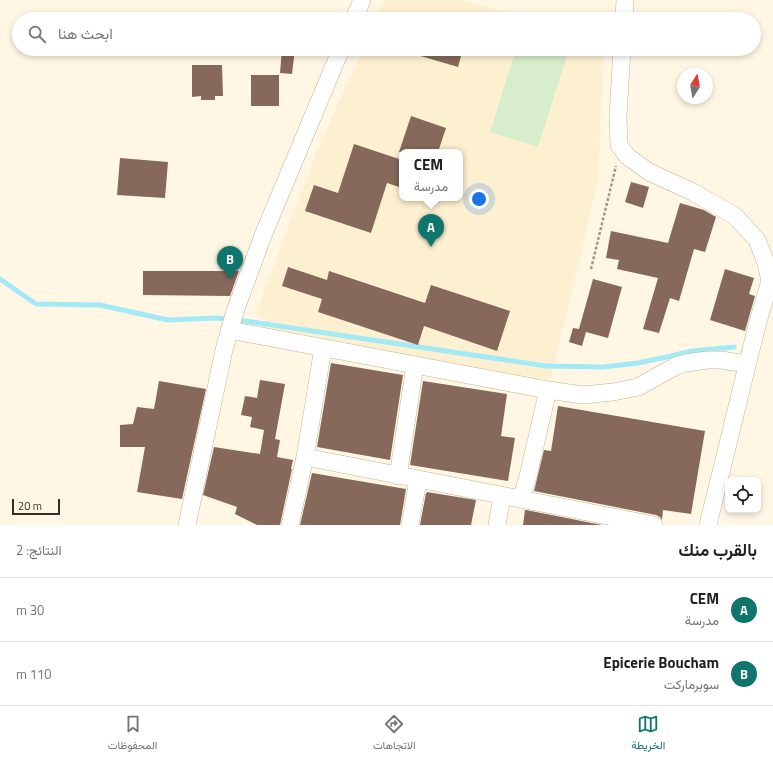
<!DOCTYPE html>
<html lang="ar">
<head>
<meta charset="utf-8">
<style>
  body { margin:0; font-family:"Titillium Web",Vazirmatn,sans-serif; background:#f6f6f6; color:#202124; direction:rtl }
  .controls { position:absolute; right:12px; bottom:12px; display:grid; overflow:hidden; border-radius:8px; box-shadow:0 2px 6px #0003 }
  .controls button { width:36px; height:36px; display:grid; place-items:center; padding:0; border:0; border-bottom:1px solid #e0e0e0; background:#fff; color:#202124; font:20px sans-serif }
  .compass { position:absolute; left:677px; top:68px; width:36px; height:36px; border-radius:50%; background:#fff; box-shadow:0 2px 6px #0003; rotate:11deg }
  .scale { position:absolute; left:12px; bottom:10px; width:48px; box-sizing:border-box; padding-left:4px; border:2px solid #353024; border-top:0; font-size:11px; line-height:14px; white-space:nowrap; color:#353024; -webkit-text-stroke:3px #fff7e4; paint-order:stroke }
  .you { position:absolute; left:479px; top:199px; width:14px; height:14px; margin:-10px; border:3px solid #fff; border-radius:50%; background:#1a73e8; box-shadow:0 0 0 6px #1a73e833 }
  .badge { display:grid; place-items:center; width:26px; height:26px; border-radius:50%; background:#0f766e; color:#fff; font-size:13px; font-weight:700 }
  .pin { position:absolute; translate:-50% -33px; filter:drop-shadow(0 1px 2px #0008) }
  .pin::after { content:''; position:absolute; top:21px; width:14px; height:12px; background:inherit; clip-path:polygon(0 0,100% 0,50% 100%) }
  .popup { position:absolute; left:399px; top:149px; width:64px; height:52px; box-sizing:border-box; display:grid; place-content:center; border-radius:8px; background:#fff; filter:drop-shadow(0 1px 3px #0005); font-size:13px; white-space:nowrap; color:#757577 }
  .popup b { font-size:15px; color:#202124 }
  .popup::after { content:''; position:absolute; left:50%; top:100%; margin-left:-8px; border:8px solid transparent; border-top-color:#fff }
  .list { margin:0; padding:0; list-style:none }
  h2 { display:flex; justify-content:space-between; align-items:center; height:52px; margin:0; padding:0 16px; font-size:17px }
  h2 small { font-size:13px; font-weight:400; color:#757577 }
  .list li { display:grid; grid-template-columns:26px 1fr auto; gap:12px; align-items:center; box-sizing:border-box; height:64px; padding:0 16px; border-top:1px solid #e0e0e0 }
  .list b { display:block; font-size:15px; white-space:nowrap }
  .list p { margin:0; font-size:13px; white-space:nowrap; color:#757577 }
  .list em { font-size:13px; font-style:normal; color:#757577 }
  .icon { flex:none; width:22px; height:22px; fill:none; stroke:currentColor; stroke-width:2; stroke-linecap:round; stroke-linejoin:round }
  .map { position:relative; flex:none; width:773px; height:525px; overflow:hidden; direction:ltr }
  .search { position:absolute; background:#fff; box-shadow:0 2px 6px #0003; left:12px; right:12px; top:12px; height:44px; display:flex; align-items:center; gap:10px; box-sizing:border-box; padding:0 14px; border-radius:22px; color:#757577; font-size:15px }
  .sheet { height:180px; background:#fff }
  nav { display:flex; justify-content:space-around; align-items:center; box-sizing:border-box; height:56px; border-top:1px solid #e0e0e0; background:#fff; font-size:11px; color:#757577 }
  nav a { display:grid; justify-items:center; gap:2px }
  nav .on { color:#0f766e }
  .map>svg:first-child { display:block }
  .built { fill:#fdf0d1; fill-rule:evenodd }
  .green { fill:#d7edcb }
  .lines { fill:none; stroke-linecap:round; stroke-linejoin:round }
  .stream { stroke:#a4eaf6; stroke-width:5 }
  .building { fill:#86695a }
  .minor-casing { stroke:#c0b495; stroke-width:18 }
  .path { stroke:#9f9989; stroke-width:2.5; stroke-dasharray:3 2; stroke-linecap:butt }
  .minor { stroke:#fff; stroke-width:17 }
</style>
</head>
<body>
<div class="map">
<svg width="773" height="525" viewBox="0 0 773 525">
  <rect width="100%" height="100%" fill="#fff7e4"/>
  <path class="built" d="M 385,0 L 458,0 L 540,19 L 377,19 Z
    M 363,49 L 604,49 L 598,181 L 550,381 L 261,332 L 265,319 L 256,313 L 318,148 ZM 402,152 L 460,152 L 460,198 L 402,198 Z"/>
  <path class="green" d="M 516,49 L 546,49 L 567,56 L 538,147 L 490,132 Z"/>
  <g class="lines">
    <path class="stream" d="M 0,279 L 36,304 L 100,305 L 168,320 L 217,318 L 245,321 L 546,366 L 603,367 L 638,363 L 662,358 L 692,351 L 734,347"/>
  </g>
  <path class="building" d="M 282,49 L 295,49 L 292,74 L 280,73 Z
    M 408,49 L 463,49 L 458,67 L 407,52 Z
    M 192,65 L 222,65 L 223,96 L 215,96 L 215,100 L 201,100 L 201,96 L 192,97 Z
    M 251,75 L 279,75 L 279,106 L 251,106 Z
    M 411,116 L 446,128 L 438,152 L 399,152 Z
    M 354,144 L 402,160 L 402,188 L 387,183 L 371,233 L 305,211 L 314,185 L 338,193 Z
    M 120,158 L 168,162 L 165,198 L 117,195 Z
    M 631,182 L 649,187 L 643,208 L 625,202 Z
    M 680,203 L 704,210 L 716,217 L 705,252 L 694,249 L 679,301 L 670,298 L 659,333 L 643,329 L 658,278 L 617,269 L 619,260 L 606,258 L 611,231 L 668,243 Z
    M 288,267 L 327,280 L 329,271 L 425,303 L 431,285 L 510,311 L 497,351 L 424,326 L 418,345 L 318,312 L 322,299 L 282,286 Z
    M 725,269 L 754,278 L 749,294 L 755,296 L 745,331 L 710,320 Z
    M 143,271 L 239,271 L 230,296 L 143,295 Z
    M 593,279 L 622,287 L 608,338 L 586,332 L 582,346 L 569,342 L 573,328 L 579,329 Z
    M 331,363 L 403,375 L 390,460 L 317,447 Z
    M 260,380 L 285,384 L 275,439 L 280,440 L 277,457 L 293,460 L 291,469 L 292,469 L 280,525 L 257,525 L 235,514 L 237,507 L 203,495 L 214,447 L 260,454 L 264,430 L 250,427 L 252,417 L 241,415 L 245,396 L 257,398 Z
    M 159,381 L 206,389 L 182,499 L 137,492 L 145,447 L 120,447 L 120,425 L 133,424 L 137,407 L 154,409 Z
    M 423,381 L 507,394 L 501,436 L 515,438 L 508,481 L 410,465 Z
    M 558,406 L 705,431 L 691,514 L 663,510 L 662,520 L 660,517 L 656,515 L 534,491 L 544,450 L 551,451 Z
    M 312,473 L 406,489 L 400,525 L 300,525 Z
    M 427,492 L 476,500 L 471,525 L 420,525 L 426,493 L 427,493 Z
    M 525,510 L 526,510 L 602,525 L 523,525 Z"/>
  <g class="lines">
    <defs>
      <path id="minor" d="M 354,19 L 362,0
        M 624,19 L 625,0
        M 622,49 L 618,117 L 619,145 L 627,156 L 649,172 L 693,192 L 735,216 L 757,240 L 766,263 L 770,281 L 757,325 L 708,525
        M 229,330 L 548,390 L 583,395 L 613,392 L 638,387 L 676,366 L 686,363 L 707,360 L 721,360 L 747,364
        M 305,457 L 654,525
        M 398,476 L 415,365
        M 521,499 L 528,476 L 548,390
        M 187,525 L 224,350 L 235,311 L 264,233 L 341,49
        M 290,525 L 305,457 L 323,348
        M 410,525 L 418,480
        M 497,525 L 502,496"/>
    </defs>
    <use href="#minor" class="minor-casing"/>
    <path class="path" d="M 591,269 L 616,166"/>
    <use href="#minor" class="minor"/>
  </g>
</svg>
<div class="controls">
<button><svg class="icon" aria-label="locate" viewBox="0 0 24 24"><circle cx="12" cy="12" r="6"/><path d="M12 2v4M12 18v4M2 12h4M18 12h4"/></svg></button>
</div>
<svg class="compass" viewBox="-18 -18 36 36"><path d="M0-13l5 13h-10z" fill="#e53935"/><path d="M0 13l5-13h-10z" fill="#757577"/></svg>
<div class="scale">20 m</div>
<div class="you"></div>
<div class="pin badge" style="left:431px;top:247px">A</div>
<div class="popup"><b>CEM</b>مدرسة</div>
<div class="pin badge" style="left:230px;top:279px">B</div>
<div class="search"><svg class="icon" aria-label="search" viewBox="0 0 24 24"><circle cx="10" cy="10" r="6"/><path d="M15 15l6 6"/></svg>ابحث هنا</div>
</div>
<section class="sheet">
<h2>بالقرب منك<small>النتائج: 2</small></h2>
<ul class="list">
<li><span class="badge">A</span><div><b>CEM</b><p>مدرسة</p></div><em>30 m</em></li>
<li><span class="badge">B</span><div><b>Epicerie Boucham</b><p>سوبرماركت</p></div><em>110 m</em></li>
</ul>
</section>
<nav>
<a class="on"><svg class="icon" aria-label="map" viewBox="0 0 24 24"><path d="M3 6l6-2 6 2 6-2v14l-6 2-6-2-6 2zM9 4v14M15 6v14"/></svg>الخريطة</a>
<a><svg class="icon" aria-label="directions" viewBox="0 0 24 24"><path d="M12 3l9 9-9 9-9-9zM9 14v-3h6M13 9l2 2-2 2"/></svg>الاتجاهات</a>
<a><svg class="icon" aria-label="saved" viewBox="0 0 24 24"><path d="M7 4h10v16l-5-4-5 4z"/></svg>المحفوظات</a>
</nav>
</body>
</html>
